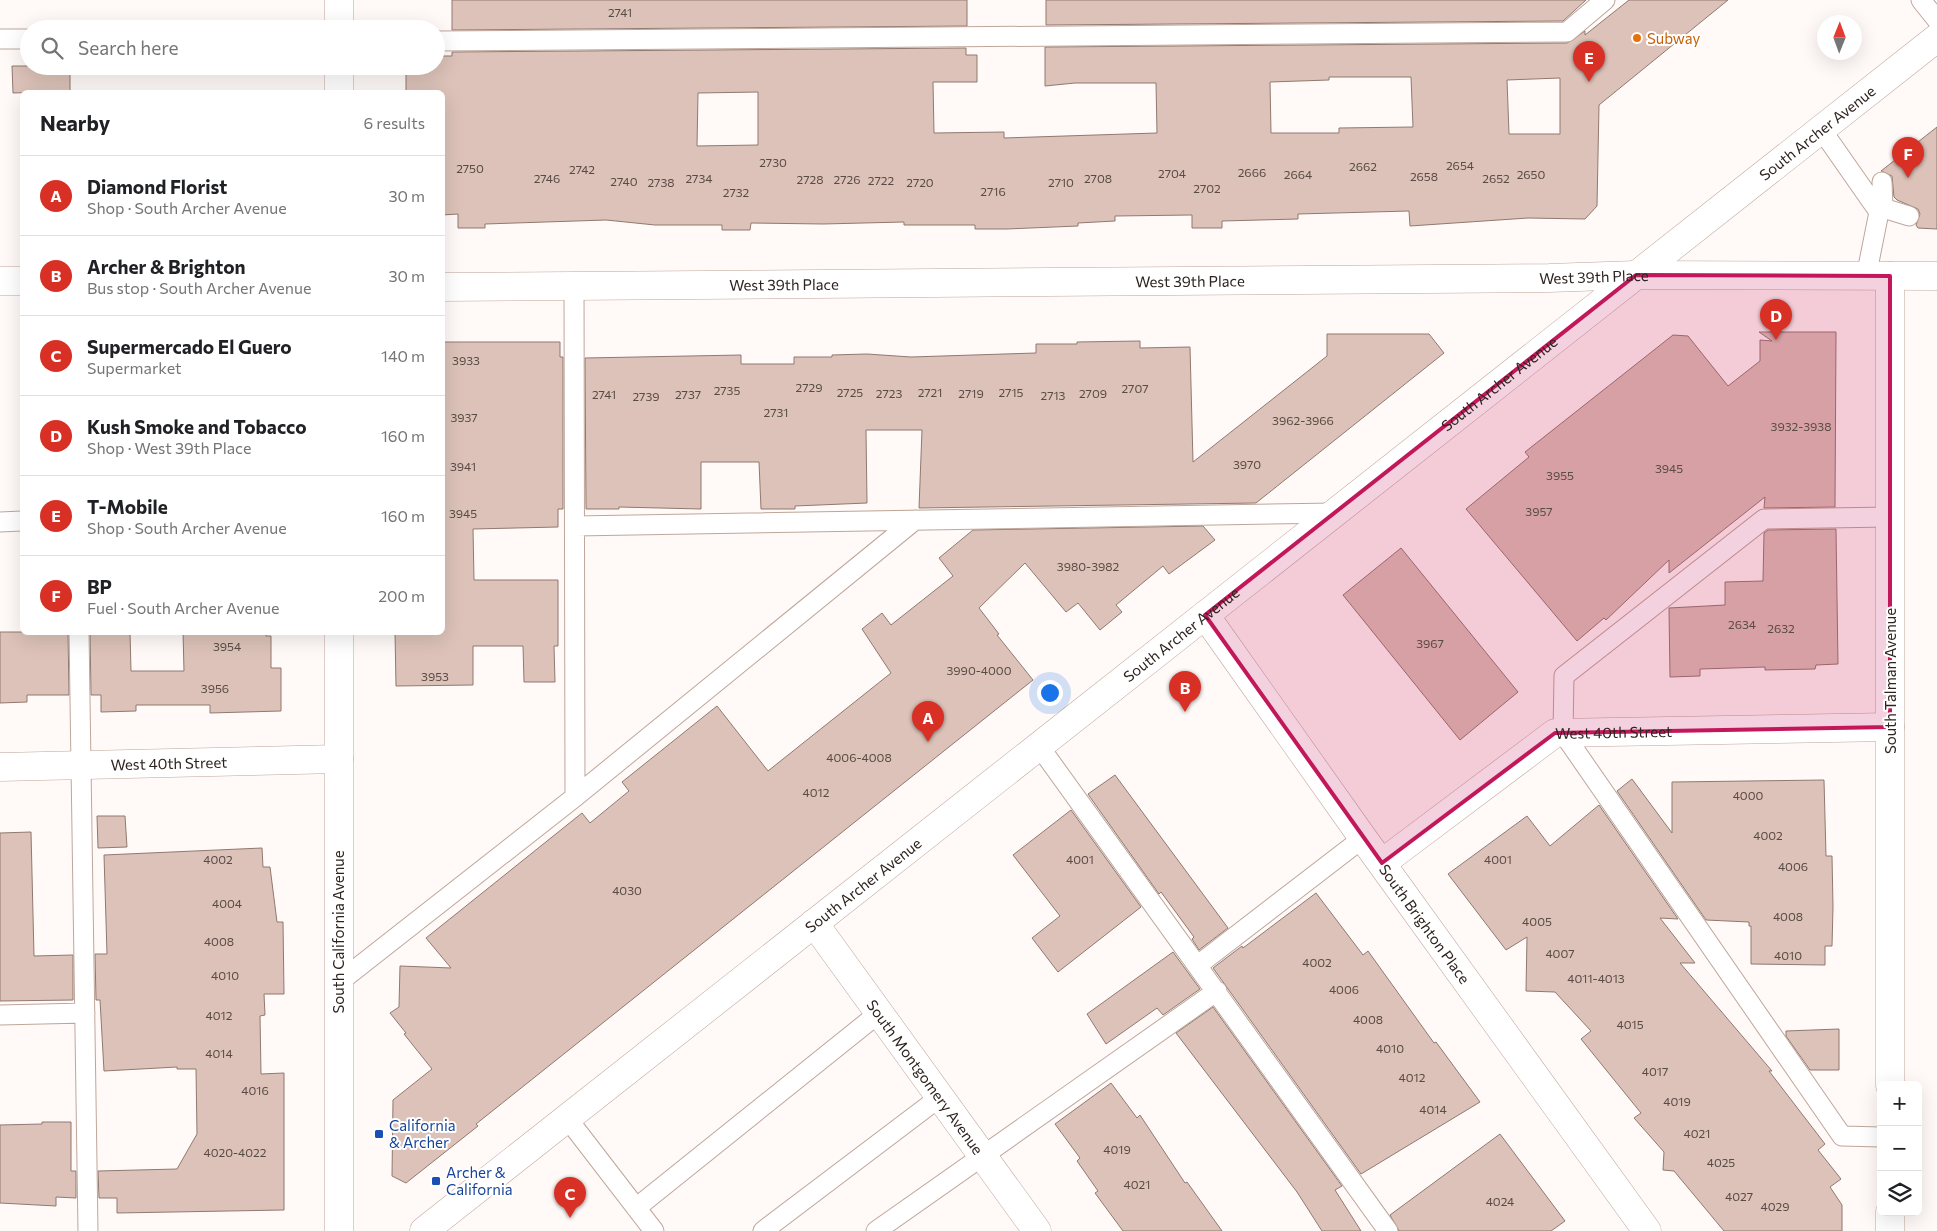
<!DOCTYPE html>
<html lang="en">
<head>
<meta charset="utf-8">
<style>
  body { margin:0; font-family:Commissioner,sans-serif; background:#f2f2f2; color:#202124 }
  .controls { position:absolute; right:15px; bottom:15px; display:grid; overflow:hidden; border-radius:8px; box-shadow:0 5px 20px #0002 }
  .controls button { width:45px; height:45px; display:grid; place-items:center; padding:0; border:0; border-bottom:1px solid #e0e0e0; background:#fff; color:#202124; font:25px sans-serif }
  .compass { position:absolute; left:1817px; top:15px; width:45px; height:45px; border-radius:50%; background:#fff; box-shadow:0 5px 20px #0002; rotate:1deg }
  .you { position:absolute; left:1049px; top:692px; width:18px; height:18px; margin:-12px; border:4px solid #fff; border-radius:50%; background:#1a73e8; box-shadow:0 0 0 8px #1a73e833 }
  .badge { display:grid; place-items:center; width:32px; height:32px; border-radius:50%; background:#d93025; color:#fff; font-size:16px; font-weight:700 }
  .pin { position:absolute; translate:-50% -41px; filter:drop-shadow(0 1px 2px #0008) }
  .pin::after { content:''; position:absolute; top:26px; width:18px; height:15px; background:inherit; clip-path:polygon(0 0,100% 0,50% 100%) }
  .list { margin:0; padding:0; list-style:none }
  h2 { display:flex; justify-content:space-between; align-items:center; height:65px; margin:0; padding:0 20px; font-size:21px }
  h2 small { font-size:16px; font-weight:400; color:#757577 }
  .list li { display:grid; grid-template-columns:32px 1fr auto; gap:15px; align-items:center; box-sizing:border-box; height:80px; padding:0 20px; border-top:1px solid #e0e0e0 }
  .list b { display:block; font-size:19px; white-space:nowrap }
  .list p { margin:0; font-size:16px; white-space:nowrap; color:#757577 }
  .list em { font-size:16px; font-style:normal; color:#757577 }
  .icon { flex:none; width:28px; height:28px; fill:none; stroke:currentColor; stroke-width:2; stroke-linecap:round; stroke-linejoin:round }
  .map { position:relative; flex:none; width:1937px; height:1231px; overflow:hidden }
  .search { position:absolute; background:#fff; box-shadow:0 5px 20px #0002; left:20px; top:20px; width:425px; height:55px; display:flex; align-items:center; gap:12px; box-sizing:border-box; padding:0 18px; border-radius:28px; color:#757577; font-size:19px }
  .panel { position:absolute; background:#fff; box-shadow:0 5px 20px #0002; left:20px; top:90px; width:425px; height:545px; border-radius:8px }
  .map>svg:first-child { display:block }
  .building { fill:#dcc2b8; stroke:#917970; fill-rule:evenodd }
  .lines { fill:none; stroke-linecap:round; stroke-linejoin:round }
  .lane-casing { stroke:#bfa69b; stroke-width:21 }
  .street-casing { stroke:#bfa69b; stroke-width:29 }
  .secondary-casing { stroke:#bfa69b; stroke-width:29 }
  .lane { stroke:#fff; stroke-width:19 }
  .street { stroke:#fff; stroke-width:28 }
  .secondary { stroke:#fff; stroke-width:28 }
  .marked { fill:#c2185b; fill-opacity:0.2; stroke:#c2185b; stroke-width:4; stroke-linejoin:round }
  .food-dot { fill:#e8710a; stroke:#fff; stroke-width:2 }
  .transit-dot { fill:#1a4fb4; stroke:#fff; stroke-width:2 }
  .labels { text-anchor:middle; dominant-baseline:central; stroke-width:4; stroke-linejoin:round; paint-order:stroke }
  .number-label { font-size:12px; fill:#594b45 }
  .food-label { font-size:15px; fill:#c56008; stroke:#fff; text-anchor:start }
  .street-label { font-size:15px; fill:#2d231f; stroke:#fff }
  .transit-label { font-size:15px; fill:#164399; stroke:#fff; text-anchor:start }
</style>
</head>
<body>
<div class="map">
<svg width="1937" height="1231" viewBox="0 0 1937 1231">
  <rect width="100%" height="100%" fill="#fff9f7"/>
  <path class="building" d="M 452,0 L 967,0 L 967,26 L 452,30 Z
    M 1046,0 L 1586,0 L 1563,21 L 1046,25 Z
    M 1629,0 L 1728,0 L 1599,105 L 1597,206 L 1585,219 L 1528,218 L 1410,226 L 1409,211 L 1298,214 L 1298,219 L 1222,221 L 1222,228 L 1192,228 L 1192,215 L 1115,216 L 1115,221 L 1078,223 L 1078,226 L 1007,229 L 975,229 L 975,225 L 904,225 L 904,222 L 823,224 L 751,223 L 750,230 L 722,230 L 722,225 L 655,225 L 606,220 L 485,224 L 485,228 L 458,228 L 458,214 L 442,215 L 442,92 L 406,92 L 406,66 L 436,66 L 436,56 L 452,56 L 452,52 L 966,48 L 966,55 L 977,55 L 977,82 L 933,82 L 934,133 L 1004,132 L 1004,138 L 1157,133 L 1156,83 L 1075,83 L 1045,86 L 1045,47 L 1567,43 L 1585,31 L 1585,35 ZM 1329,77 L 1411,77 L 1413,127 L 1339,128 L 1339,133 L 1271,133 L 1270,82 L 1329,80 ZM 1560,78 L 1560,134 L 1509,134 L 1507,80 ZM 758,92 L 758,145 L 697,146 L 698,93 Z
    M 12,66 L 70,66 L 70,91 L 13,93 Z
    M 1937,127 L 1937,229 L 1918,228 L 1916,225 L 1920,214 L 1918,209 L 1897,200 L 1894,197 L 1892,176 L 1881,171 Z
    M 1759,332 L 1836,332 L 1835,507 L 1764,508 L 1765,497 L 1669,573 L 1669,560 L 1606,620 L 1604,618 L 1577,641 L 1466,509 L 1529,457 L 1525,452 L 1673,335 L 1688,336 L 1728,386 L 1760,361 L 1760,340 L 1772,341 Z
    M 1327,334 L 1429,334 L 1444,353 L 1256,503 L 919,508 L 922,430 L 866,430 L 867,503 L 795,506 L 795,509 L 761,509 L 759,462 L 701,462 L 701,509 L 619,507 L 619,509 L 586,509 L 585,358 L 741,355 L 741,364 L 794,364 L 794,357 L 832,357 L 832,355 L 867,354 L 911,357 L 1036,353 L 1036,344 L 1077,344 L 1077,342 L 1140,341 L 1140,348 L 1190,347 L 1193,462 L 1327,356 Z
    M 442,342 L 560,342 L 560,357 L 563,357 L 563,509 L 558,509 L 558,527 L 473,529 L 474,580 L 558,580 L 558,646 L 554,646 L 555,682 L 524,682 L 523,646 L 473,646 L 473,685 L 396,686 L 395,632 L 442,632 Z
    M 1203,526 L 1215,540 L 1169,574 L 1163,566 L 1116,605 L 1122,612 L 1100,630 L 1078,603 L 1066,612 L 1025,563 L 979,608 L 999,634 L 997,635 L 1033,680 L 476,1124 L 478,1126 L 406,1183 L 392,1176 L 393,1100 L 432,1069 L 404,1034 L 406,1033 L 390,1013 L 399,1007 L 400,966 L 451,968 L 426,938 L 582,813 L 590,823 L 629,791 L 622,782 L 717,706 L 768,771 L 891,673 L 862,629 L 882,613 L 891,625 L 953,576 L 939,558 L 973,530 Z
    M 1836,529 L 1838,664 L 1816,665 L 1815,669 L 1765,670 L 1765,667 L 1700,669 L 1700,676 L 1670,677 L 1669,608 L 1725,605 L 1725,582 L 1763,581 L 1764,533 L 1768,530 Z
    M 1401,548 L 1518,692 L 1460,740 L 1343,595 Z
    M 0,632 L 68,632 L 69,695 L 27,695 L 27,702 L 0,703 Z
    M 90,632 L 130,632 L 131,671 L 184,671 L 183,632 L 266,632 L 266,636 L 271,636 L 271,668 L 281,668 L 281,711 L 210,713 L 210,705 L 136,705 L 136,711 L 101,712 L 101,695 L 91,695 Z
    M 1115,775 L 1228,928 L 1199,950 L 1192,939 L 1194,937 L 1161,892 L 1159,894 L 1090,797 L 1088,794 Z
    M 1632,779 L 1672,833 L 1672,782 L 1824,780 L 1826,856 L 1832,856 L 1833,907 L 1832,946 L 1825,946 L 1825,965 L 1751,964 L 1751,926 L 1749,926 L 1749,922 L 1706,920 L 1617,791 Z
    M 1599,805 L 1678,919 L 1660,918 L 1695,963 L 1680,963 L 1772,1071 L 1769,1071 L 1825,1144 L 1818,1150 L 1841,1179 L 1830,1187 L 1842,1205 L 1842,1231 L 1724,1231 L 1674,1171 L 1663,1170 L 1664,1152 L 1634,1118 L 1641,1113 L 1581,1039 L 1591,1031 L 1555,992 L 1526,991 L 1527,937 L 1506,950 L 1448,874 L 1527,816 L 1550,846 Z
    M 1071,810 L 1141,907 L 1058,972 L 1032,938 L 1060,916 L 1013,855 Z
    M 97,816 L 125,816 L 127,847 L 98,848 Z
    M 31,832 L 34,956 L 73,955 L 73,1000 L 0,1001 L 0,833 Z
    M 262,848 L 263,867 L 270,867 L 277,922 L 283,922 L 284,994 L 264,994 L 265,1015 L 260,1016 L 261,1074 L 284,1073 L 284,1210 L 117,1213 L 117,1198 L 99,1198 L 98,1171 L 177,1169 L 197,1134 L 196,1069 L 177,1069 L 177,1067 L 104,1071 L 100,1000 L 96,1000 L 95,954 L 107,954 L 104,855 Z
    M 1316,893 L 1363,955 L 1368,951 L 1434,1043 L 1436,1042 L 1480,1102 L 1361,1174 L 1213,968 L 1242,946 L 1243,948 Z
    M 1173,952 L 1200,989 L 1163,1015 L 1157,1008 L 1106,1044 L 1087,1014 Z
    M 1213,1007 L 1342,1186 L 1335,1190 L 1361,1231 L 1322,1231 L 1297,1192 L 1176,1033 Z
    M 1839,1029 L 1839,1070 L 1810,1070 L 1786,1036 L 1786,1031 Z
    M 1111,1083 L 1137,1118 L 1140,1115 L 1185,1183 L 1187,1182 L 1222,1231 L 1123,1231 L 1095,1193 L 1098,1191 L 1077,1161 L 1080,1158 L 1055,1124 Z
    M 42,1122 L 71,1122 L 71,1171 L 76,1171 L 76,1198 L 56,1197 L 56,1206 L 0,1203 L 0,1125 L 42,1124 Z
    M 1500,1134 L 1565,1221 L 1551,1231 L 1399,1231 L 1390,1215 Z"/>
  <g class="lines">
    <defs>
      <path id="lane" d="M 1921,0 L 1937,20
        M 0,39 L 29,39
        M 436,41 L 1567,32 L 1605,0
        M 1821,129 L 1879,212 L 1866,277
        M 1882,182 L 1883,208
        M 1883,208 L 1909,216
        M 574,286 L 575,797
        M 0,522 L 22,521
        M 575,526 L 1335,513
        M 79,632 L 88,1231
        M 1039,746 L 1388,1231
        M 1198,965 L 1363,838
        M 338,983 L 575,797 L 915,520
        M 0,1015 L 85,1013
        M 567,1118 L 654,1231
        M 1881,1137 L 1842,1136 L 1563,733 L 1564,676 L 1764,519 L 1890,517
        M 636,1208 L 879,1013
        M 763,1231 L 940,1097
        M 876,1231 L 1217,991"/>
      <g id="street">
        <path d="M 1890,276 L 1890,1085"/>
        <path d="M 0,281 L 22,281"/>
        <path id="s1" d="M 442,287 L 1549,278 L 1636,275 L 1937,276"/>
        <path id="s2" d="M 1205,615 L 1363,838 L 1647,1231"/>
        <path id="s3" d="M 0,767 L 339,759"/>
        <path id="s4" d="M 1382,863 L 1555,733 L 1890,727"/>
        <path id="s5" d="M 814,923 L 1037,1231"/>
        <path d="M 1890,1212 L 1890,1231"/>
      </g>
      <g id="secondary">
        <path d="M 339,0 L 339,29"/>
        <path d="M 339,92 L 339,66"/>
        <path d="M 339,1231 L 339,632"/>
        <path id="s6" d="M 424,1231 L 1937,38"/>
      </g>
    </defs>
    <use href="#lane" class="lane-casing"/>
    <use href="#street" class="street-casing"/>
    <use href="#secondary" class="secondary-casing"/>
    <use href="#lane" class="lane"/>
    <use href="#street" class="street"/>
    <use href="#secondary" class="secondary"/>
  </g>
  <path class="marked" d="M 1636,275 L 1890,276 L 1890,727 L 1555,733 L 1382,863 L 1205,615 Z"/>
  <circle class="food-dot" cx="1637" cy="38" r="5"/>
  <g class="transit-dot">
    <rect x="374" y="1129" width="10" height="10" rx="2.5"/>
    <rect x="431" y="1176" width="10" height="10" rx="2.5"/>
  </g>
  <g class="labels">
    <g class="number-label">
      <text x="620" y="12">2741</text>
      <text x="773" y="162">2730</text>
      <text x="1460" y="165">2654</text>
      <text x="1363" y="166">2662</text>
      <text x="470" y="168">2750</text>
      <text x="582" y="169">2742</text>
      <text x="1252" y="172">2666</text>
      <text x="1172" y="173">2704</text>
      <text x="1298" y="174">2664</text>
      <text x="1531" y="174">2650</text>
      <text x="1424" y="176">2658</text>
      <text x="547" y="178">2746</text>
      <text x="699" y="178">2734</text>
      <text x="1098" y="178">2708</text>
      <text x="1496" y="178">2652</text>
      <text x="810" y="179">2728</text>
      <text x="847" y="179">2726</text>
      <text x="881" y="180">2722</text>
      <text x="624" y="181">2740</text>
      <text x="661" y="182">2738</text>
      <text x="920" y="182">2720</text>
      <text x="1061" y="182">2710</text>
      <text x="1207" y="188">2702</text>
      <text x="993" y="191">2716</text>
      <text x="736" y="192">2732</text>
      <text x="466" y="360">3933</text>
      <text x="809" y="387">2729</text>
      <text x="1135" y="388">2707</text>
      <text x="727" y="390">2735</text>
      <text x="850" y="392">2725</text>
      <text x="930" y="392">2721</text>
      <text x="1011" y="392">2715</text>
      <text x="889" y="393">2723</text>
      <text x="971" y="393">2719</text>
      <text x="1093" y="393">2709</text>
      <text x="604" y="394">2741</text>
      <text x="688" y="394">2737</text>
      <text x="1053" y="395">2713</text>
      <text x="646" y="396">2739</text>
      <text x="776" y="412">2731</text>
      <text x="464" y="417">3937</text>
      <text x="1303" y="420">3962-3966</text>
      <text x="1801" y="426">3932-3938</text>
      <text x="1247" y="464">3970</text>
      <text x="463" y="466">3941</text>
      <text x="1669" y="468">3945</text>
      <text x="1560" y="475">3955</text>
      <text x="1539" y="511">3957</text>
      <text x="463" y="513">3945</text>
      <text x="1088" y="566">3980-3982</text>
      <text x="1742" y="624">2634</text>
      <text x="1781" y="628">2632</text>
      <text x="1430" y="643">3967</text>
      <text x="227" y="646">3954</text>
      <text x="979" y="670">3990-4000</text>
      <text x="435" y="676">3953</text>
      <text x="215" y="688">3956</text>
      <text x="859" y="757">4006-4008</text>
      <text x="816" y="792">4012</text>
      <text x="1748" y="795">4000</text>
      <text x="1768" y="835">4002</text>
      <text x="218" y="859">4002</text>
      <text x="1080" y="859">4001</text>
      <text x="1498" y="859">4001</text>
      <text x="1793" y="866">4006</text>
      <text x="627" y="890">4030</text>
      <text x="227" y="903">4004</text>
      <text x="1788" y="916">4008</text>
      <text x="1537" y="921">4005</text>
      <text x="219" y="941">4008</text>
      <text x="1560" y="953">4007</text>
      <text x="1788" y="955">4010</text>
      <text x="1317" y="962">4002</text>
      <text x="225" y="975">4010</text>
      <text x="1596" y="978">4011-4013</text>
      <text x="1344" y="989">4006</text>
      <text x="219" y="1015">4012</text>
      <text x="1368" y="1019">4008</text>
      <text x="1630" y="1024">4015</text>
      <text x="1390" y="1048">4010</text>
      <text x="219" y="1053">4014</text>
      <text x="1655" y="1071">4017</text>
      <text x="1412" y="1077">4012</text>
      <text x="255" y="1090">4016</text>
      <text x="1677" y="1101">4019</text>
      <text x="1433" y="1109">4014</text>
      <text x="1697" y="1133">4021</text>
      <text x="1117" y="1149">4019</text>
      <text x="235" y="1152">4020-4022</text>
      <text x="1721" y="1162">4025</text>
      <text x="1137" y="1184">4021</text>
      <text x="1739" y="1196">4027</text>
      <text x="1500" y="1201">4024</text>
      <text x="1775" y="1206">4029</text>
    </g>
    <g class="food-label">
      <text x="1647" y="38">Subway</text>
    </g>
    <g class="street-label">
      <text stroke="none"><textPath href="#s6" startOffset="1774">South Archer Avenue</textPath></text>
      <text stroke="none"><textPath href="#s1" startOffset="1152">West 39th Place</textPath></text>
      <text stroke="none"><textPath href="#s1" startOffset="748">West 39th Place</textPath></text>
      <text stroke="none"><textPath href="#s1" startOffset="342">West 39th Place</textPath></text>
      <text stroke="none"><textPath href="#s6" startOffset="1369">South Archer Avenue</textPath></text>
      <text stroke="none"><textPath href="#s6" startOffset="964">South Archer Avenue</textPath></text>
      <text transform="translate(1890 681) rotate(-90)">South Talman Avenue</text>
      <text stroke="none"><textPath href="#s4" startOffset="275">West 40th Street</textPath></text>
      <text stroke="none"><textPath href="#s3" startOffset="169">West 40th Street</textPath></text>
      <text stroke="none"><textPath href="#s6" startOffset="559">South Archer Avenue</textPath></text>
      <text stroke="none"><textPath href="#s2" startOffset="379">South Brighton Place</textPath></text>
      <text transform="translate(338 932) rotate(-90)">South California Avenue</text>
      <text stroke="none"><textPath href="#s5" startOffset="190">South Montgomery Avenue</textPath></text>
    </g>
    <g class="transit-label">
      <text x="389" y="1125">California<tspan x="389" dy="17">&amp; Archer</tspan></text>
      <text x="446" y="1172">Archer &amp;<tspan x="446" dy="17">California</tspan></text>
    </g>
  </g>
</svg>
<div class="controls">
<button>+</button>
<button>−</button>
<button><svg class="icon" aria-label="layers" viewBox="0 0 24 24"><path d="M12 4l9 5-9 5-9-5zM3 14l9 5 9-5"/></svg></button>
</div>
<svg class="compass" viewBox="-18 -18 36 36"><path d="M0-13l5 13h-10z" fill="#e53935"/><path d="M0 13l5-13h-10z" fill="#757577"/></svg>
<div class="you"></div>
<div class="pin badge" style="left:928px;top:742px">A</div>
<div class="pin badge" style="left:1185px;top:712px">B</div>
<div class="pin badge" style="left:570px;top:1218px">C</div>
<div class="pin badge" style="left:1776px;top:340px">D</div>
<div class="pin badge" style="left:1589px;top:82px">E</div>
<div class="pin badge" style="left:1908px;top:178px">F</div>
<div class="search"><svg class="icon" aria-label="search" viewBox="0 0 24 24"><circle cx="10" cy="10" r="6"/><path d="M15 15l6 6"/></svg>Search here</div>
<section class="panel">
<h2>Nearby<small>6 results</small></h2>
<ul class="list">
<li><span class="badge">A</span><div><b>Diamond Florist</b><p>Shop · South Archer Avenue</p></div><em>30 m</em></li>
<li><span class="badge">B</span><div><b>Archer &amp; Brighton</b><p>Bus stop · South Archer Avenue</p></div><em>30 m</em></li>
<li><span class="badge">C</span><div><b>Supermercado El Guero</b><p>Supermarket</p></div><em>140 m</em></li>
<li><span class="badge">D</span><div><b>Kush Smoke and Tobacco</b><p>Shop · West 39th Place</p></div><em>160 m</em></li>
<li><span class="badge">E</span><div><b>T-Mobile</b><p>Shop · South Archer Avenue</p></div><em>160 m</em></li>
<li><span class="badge">F</span><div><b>BP</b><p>Fuel · South Archer Avenue</p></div><em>200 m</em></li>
</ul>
</section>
</div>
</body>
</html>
